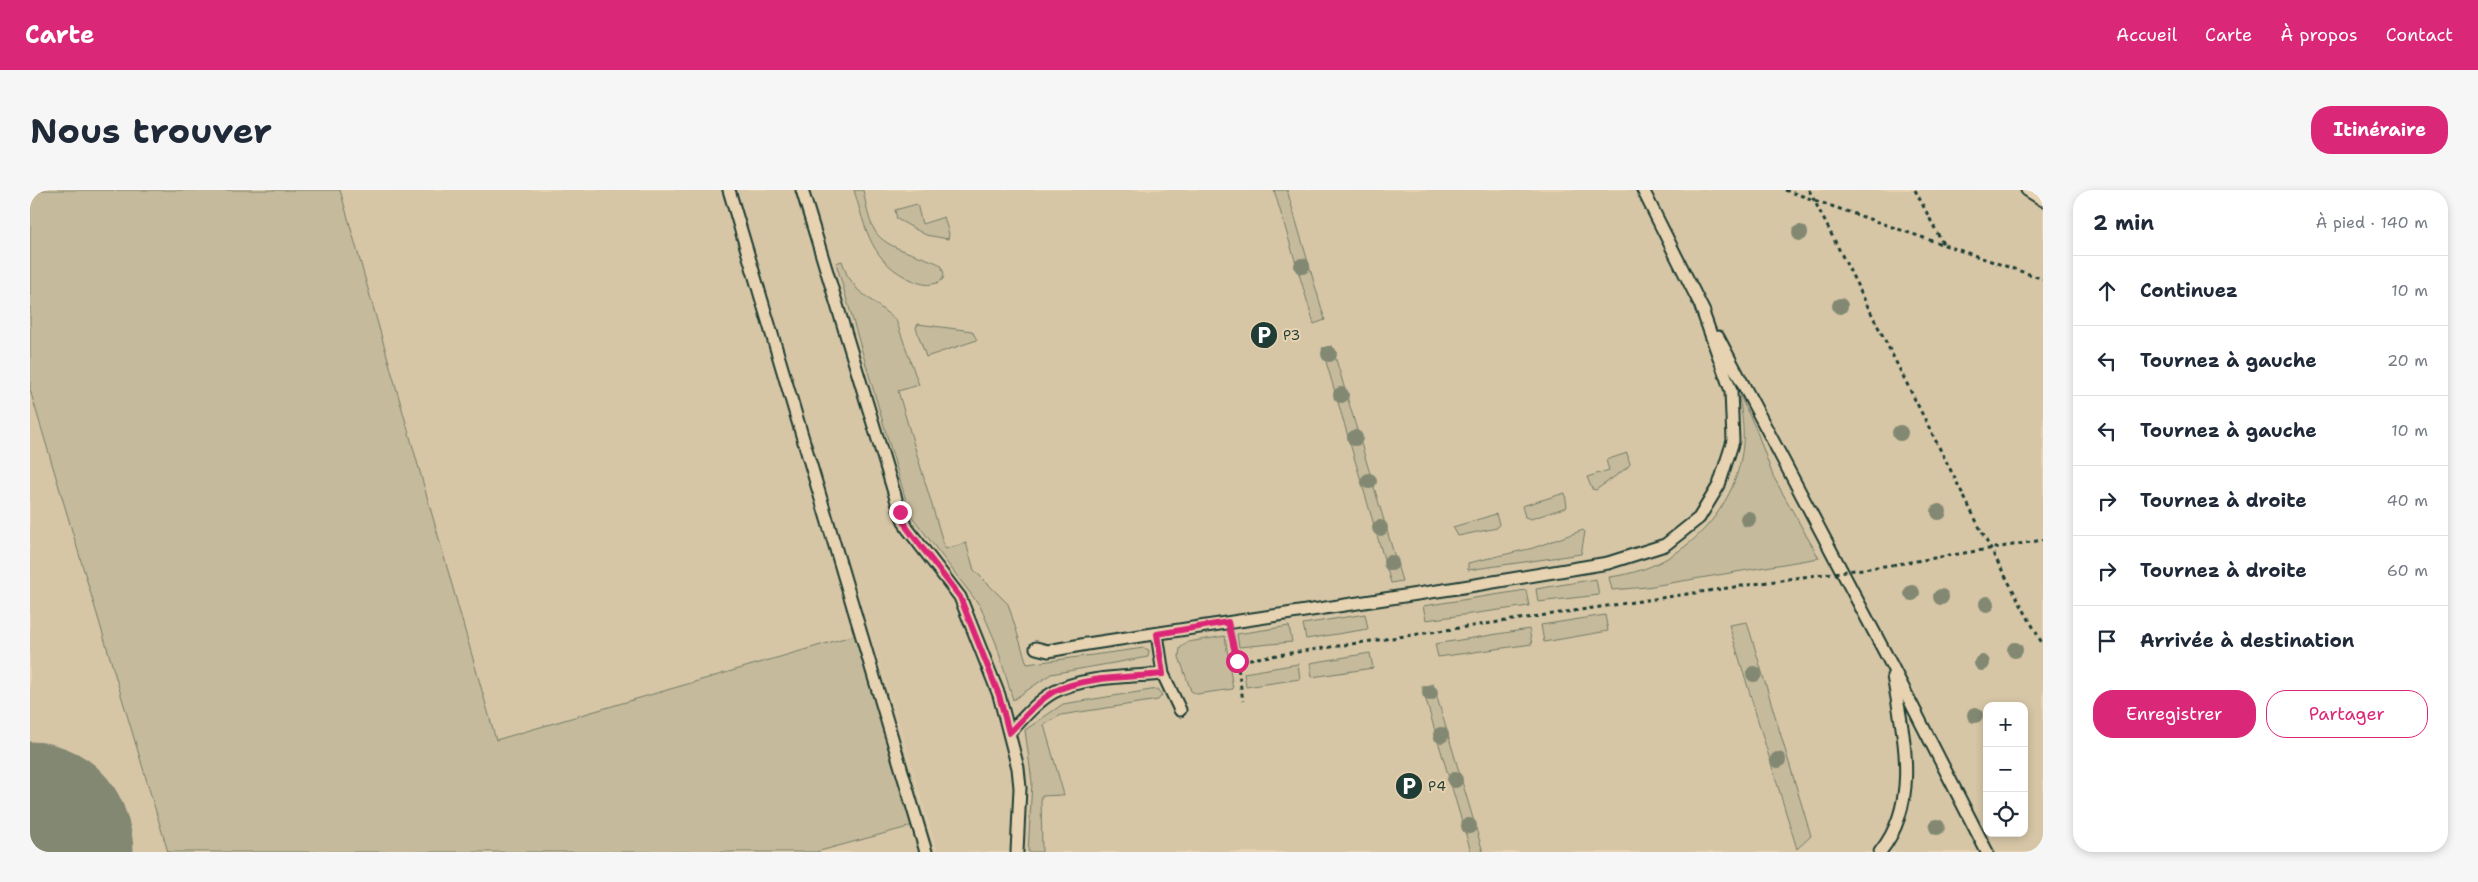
<!DOCTYPE html>
<html lang="fr">
<head>
<meta charset="utf-8">
<style>
  body { margin:0; font-family:"Shantell Sans",sans-serif; background:#f6f6f7; color:#1f2937 }
  .controls { position:absolute; right:15px; bottom:15px; display:grid; overflow:hidden; border-radius:10px; box-shadow:0 2px 8px #0003 }
  .controls button { width:45px; height:45px; display:grid; place-items:center; padding:0; border:0; border-bottom:1px solid #e0e1e3; background:#fff; color:#1f2937; font:25px sans-serif }
  .stop { position:absolute; width:15px; height:15px; margin:-11px; border:4px solid #db2777; border-radius:50%; background:#fff }
  .stop.end { background:#db2777; border-color:#fff; box-shadow:0 1px 5px #0008 }
  .list { margin:0; padding:0; list-style:none }
  h2 { display:flex; justify-content:space-between; align-items:center; height:65px; margin:0; padding:0 20px; font-size:21px }
  h2 small { font-size:16px; font-weight:400; color:#747a83 }
  .list li { display:grid; grid-template-columns:32px 1fr auto; gap:15px; align-items:center; box-sizing:border-box; height:70px; padding:0 20px; border-top:1px solid #e0e1e3 }
  .list b { display:block; font-size:19px; white-space:nowrap }
  .list em { font-size:16px; font-style:normal; color:#747a83 }
  .actions { display:flex; gap:10px; padding:15px 20px }
  .actions a { flex:1; padding:11px 0; border:1px solid #db2777; border-radius:20px; text-align:center; font-size:18px; color:#db2777 }
  .actions .main { background:#db2777; color:#fff }
  .icon { flex:none; width:28px; height:28px; fill:none; stroke:currentColor; stroke-width:2; stroke-linecap:round; stroke-linejoin:round }
  .map { position:relative; flex:none; width:2013px; height:662px; overflow:hidden; border-radius:20px }
  header { display:flex; align-items:center; gap:30px; box-sizing:border-box; height:70px; padding:0 25px; background:#db2777; color:#fff }
  header strong { font-size:24px }
  nav { display:flex; gap:28px; margin-inline-start:auto; font-size:18px }
  .intro { display:flex; align-items:center; justify-content:space-between; box-sizing:border-box; height:120px; padding:0 30px }
  h1 { margin:0; font-size:35px }
  .button { padding:12px 22px; border-radius:20px; background:#db2777; color:#fff; font-size:18px; font-weight:700 }
  main { display:flex; gap:30px; padding:0 30px }
  aside { flex:1; background:#fff; border-radius:20px; box-shadow:0 2px 8px #0003 }
  .map>svg:first-child { display:block }
  .built { fill:#d6c6a6; fill-rule:evenodd }
  .green { fill:#c6ba9c; stroke:#727c68 }
  .lines { fill:none; stroke-linecap:round; stroke-linejoin:round }
  .runway { stroke:#838872; stroke-width:201 }
  .service-casing { stroke:#1f3d34; stroke-width:15 }
  .path { stroke:#1f3d34; stroke-width:3; stroke-dasharray:4 4; stroke-linecap:butt }
  .service { stroke:#e7d3b1; stroke-width:11 }
  .path-bridge { stroke:#1f3d34; stroke-width:3; stroke-dasharray:4 4; stroke-linecap:butt }
  .tree { fill:#828872 }
  .route { stroke:#db2777; stroke-width:6 }
  .labels { text-anchor:middle; dominant-baseline:central; stroke-width:4; stroke-linejoin:round; paint-order:stroke }
  .poi-label { font-size:14px; fill:#1f3d34; stroke:#e7d3b1; text-anchor:start }
</style>
</head>
<body>
<header>
<strong>Carte</strong>
<nav><a>Accueil</a><a>Carte</a><a>À propos</a><a>Contact</a></nav>
</header>
<div class="intro"><h1>Nous trouver</h1><a class="button">Itinéraire</a></div>
<main>
<div class="map">
<svg width="2013" height="662" viewBox="0 0 2013 662">
  <rect width="100%" height="100%" fill="#e7d3b1"/>
  <filter id="ink" filterUnits="userSpaceOnUse"><feTurbulence type="fractalNoise" baseFrequency=".02" numOctaves="2"/><feDisplacementMap in="SourceGraphic" scale="10" xChannelSelector="R" yChannelSelector="G"/><feConvolveMatrix kernelMatrix="1 2 1 2 8 2 1 2 1" color-interpolation-filters="sRGB"/></filter>
  <g filter="url(#ink)">
    <path class="built" d="M 0,0 L 2013,0 L 2013,662 L 907,662 L 830,405 L 906,662 L 0,662 ZM 1957,516 L 1994,516 L 1994,643 L 1957,643 Z"/>
    <path class="green" d="M 0,0 L 310,0 L 466,550 L 825,445 L 882,636 L 786,662 L 138,662 L 0,200 Z
      M 824,0 L 833,0 C 836,13 838,30 845,41 C 856,60 893,65 911,75 L 914,84 L 913,89 C 904,97 893,95 884,91 C 841,73 836,40 824,0 Z
      M 1244,0 L 1257,0 L 1295,130 L 1284,134 Z
      M 887,14 L 892,34 L 914,27 L 919,44 L 918,49 L 896,45 L 867,29 L 865,20 Z
      M 812,71 L 817,85 L 828,100 L 866,130 L 889,195 L 868,201 L 915,359 L 936,353 L 944,380 L 978,414 L 997,474 L 1114,458 L 1119,460 L 1118,467 L 1021,484 L 983,510 L 966,453 L 950,416 L 880,324 L 806,73 Z
      M 888,134 L 942,141 L 947,150 L 896,167 L 886,138 Z
      M 1302,156 L 1372,391 L 1361,393 L 1292,158 Z
      M 1710,206 L 1726,239 L 1743,286 L 1789,368 L 1617,397 L 1582,400 L 1579,387 C 1647,380 1707,324 1713,254 C 1714,238 1712,223 1709,208 Z
      M 1597,263 L 1600,274 L 1598,277 L 1566,300 L 1562,299 L 1557,287 L 1579,280 L 1576,270 Z
      M 1535,303 L 1537,317 L 1501,329 L 1495,327 L 1492,316 Z
      M 1466,324 L 1469,334 L 1467,338 L 1428,346 L 1423,337 Z
      M 1553,340 L 1555,342 L 1551,364 L 1438,380 L 1438,373 L 1503,358 Z
      M 1566,389 L 1569,405 L 1508,412 L 1506,399 Z
      M 1496,400 L 1499,416 L 1396,430 L 1393,416 Z
      M 1335,424 L 1338,439 L 1276,449 L 1273,434 Z
      M 1575,425 L 1578,441 L 1514,452 L 1511,435 Z
      M 1717,432 L 1781,646 L 1767,659 L 1699,435 Z
      M 1259,436 L 1262,452 L 1209,457 L 1207,444 Z
      M 1499,439 L 1502,454 L 1408,467 L 1405,454 Z
      M 1195,446 L 1203,499 L 1167,504 L 1161,501 L 1149,467 L 1150,458 L 1158,452 Z
      M 1340,463 L 1343,478 L 1282,487 L 1280,473 Z
      M 1268,474 L 1270,489 L 1216,497 L 1214,483 Z
      M 1403,494 L 1453,662 L 1441,662 L 1392,497 Z
      M 1127,499 L 1132,505 L 1128,510 L 1031,525 L 1014,535 L 1034,605 L 1011,606 L 1012,662 L 998,662 L 1002,592 L 995,540 L 1033,514 Z"/>
    <g class="lines">
      <path class="runway" d="M 0,652 L 3,662"/>
      <defs>
        <path id="service" d="M 699,0 L 896,662
          M 772,0 L 870,322 L 877,338 L 930,407 L 969,505 L 988,578 L 990,598 L 987,662
          M 1613,0 L 1674,122
          M 1997,0 L 2013,10
          M 1688,147 L 1861,474 L 1957,662
          M 1006,458 L 1018,461 L 1057,454 L 1427,398 L 1578,373 L 1635,355 L 1669,328 L 1689,295 L 1703,251 L 1701,201 L 1671,117
          M 1133,484 L 1150,520
          M 979,543 C 993,529 1006,512 1024,502 C 1053,486 1100,487 1133,484 L 1127,444
          M 1850,662 C 1891,611 1873,544 1863,486"/>
      </defs>
      <use href="#service" class="service-casing"/>
      <path class="path" d="M 1755,0 L 2013,89
        M 1779,0 L 1961,360 L 2013,455
        M 1885,0 L 1913,54
        M 1862,375 L 2013,350
        M 1202,452 L 1207,471 L 1765,388
        M 1207,471 L 1213,511"/>
      <use href="#service" class="service"/>
      <path class="path-bridge" d="M 1765,388 L 1862,375"/>
    </g>
    <g class="tree">
      <circle cx="1770" cy="43" r="8"/>
      <circle cx="1272" cy="76" r="8"/>
      <circle cx="1810" cy="116" r="8"/>
      <circle cx="1299" cy="164" r="8"/>
      <circle cx="1311" cy="205" r="8"/>
      <circle cx="1870" cy="243" r="8"/>
      <circle cx="1325" cy="248" r="8"/>
      <circle cx="1339" cy="291" r="8"/>
      <circle cx="1909" cy="322" r="8"/>
      <circle cx="1718" cy="329" r="8"/>
      <circle cx="1350" cy="338" r="8"/>
      <circle cx="1361" cy="373" r="8"/>
      <circle cx="1882" cy="403" r="8"/>
      <circle cx="1911" cy="407" r="8"/>
      <circle cx="1957" cy="414" r="8"/>
      <circle cx="1985" cy="460" r="8"/>
      <circle cx="1952" cy="473" r="8"/>
      <circle cx="1724" cy="484" r="8"/>
      <circle cx="1400" cy="503" r="8"/>
      <circle cx="1945" cy="525" r="8"/>
      <circle cx="1411" cy="545" r="8"/>
      <circle cx="1748" cy="570" r="8"/>
      <circle cx="1425" cy="590" r="8"/>
      <circle cx="1439" cy="636" r="8"/>
      <circle cx="1907" cy="637" r="8"/>
    </g>
  </g>
  <g class="lines" filter="url(#ink)">
    <path class="route" d="M 870,322 L 877,338 L 930,407 L 969,505 L 979,543 C 993,529 1007,511 1025,501 C 1057,486 1098,488 1133,484 L 1127,444 L 1198,432 L 1207,471"/>
  </g>
  <defs>
    <symbol id="parking-disc" viewBox="-11 -11 22 22"><circle r="9.5" fill="#1f3d34" stroke="#e7d3b1"/><path d="M-3.5-5.5H1a3.5 3.5 0 0 1 0 7H-1V5.5H-3.5ZM-1-3.4V-.6H.8a1.4 1.4 0 0 0 0-2.8Z" fill="#fff"/></symbol>
  </defs>
  <g fill-rule="evenodd">
    <use href="#parking-disc" x="1218" y="129" width="32" height="32"/>
    <use href="#parking-disc" x="1363" y="580" width="32" height="32"/>
  </g>
  <g class="labels">
    <g class="poi-label">
      <text x="1253" y="145">P3</text>
      <text x="1398" y="596">P4</text>
    </g>
  </g>
</svg>
<div class="controls">
<button>+</button>
<button>−</button>
<button><svg class="icon" aria-label="locate" viewBox="0 0 24 24"><circle cx="12" cy="12" r="6"/><path d="M12 2v4M12 18v4M2 12h4M18 12h4"/></svg></button>
</div>
<div class="stop" style="left:1207px;top:471px"></div>
<div class="stop end" style="left:870px;top:322px"></div>
</div>
<aside>
<h2>2 min<small>À pied · 140 m</small></h2>
<ul class="list">
<li><svg class="icon" aria-label="ahead" viewBox="0 0 24 24"><path d="M12 20V5M6 11l6-6 6 6"/></svg><div><b>Continuez</b></div><em>10 m</em></li>
<li><svg class="icon" aria-label="left" viewBox="0 0 24 24"><path d="M17 20v-9H6M10 6l-5 5 5 5"/></svg><div><b>Tournez à gauche</b></div><em>20 m</em></li>
<li><svg class="icon" aria-label="left" viewBox="0 0 24 24"><path d="M17 20v-9H6M10 6l-5 5 5 5"/></svg><div><b>Tournez à gauche</b></div><em>10 m</em></li>
<li><svg class="icon" aria-label="right" viewBox="0 0 24 24"><path d="M7 20v-9h11M14 6l5 5-5 5"/></svg><div><b>Tournez à droite</b></div><em>40 m</em></li>
<li><svg class="icon" aria-label="right" viewBox="0 0 24 24"><path d="M7 20v-9h11M14 6l5 5-5 5"/></svg><div><b>Tournez à droite</b></div><em>60 m</em></li>
<li><svg class="icon" aria-label="arrive" viewBox="0 0 24 24"><path d="M6 21V4h12l-3 4 3 4H6"/></svg><div><b>Arrivée à destination</b></div></li>
</ul>
<div class="actions"><a class="main">Enregistrer</a><a>Partager</a></div>
</aside>
</main>
</body>
</html>
